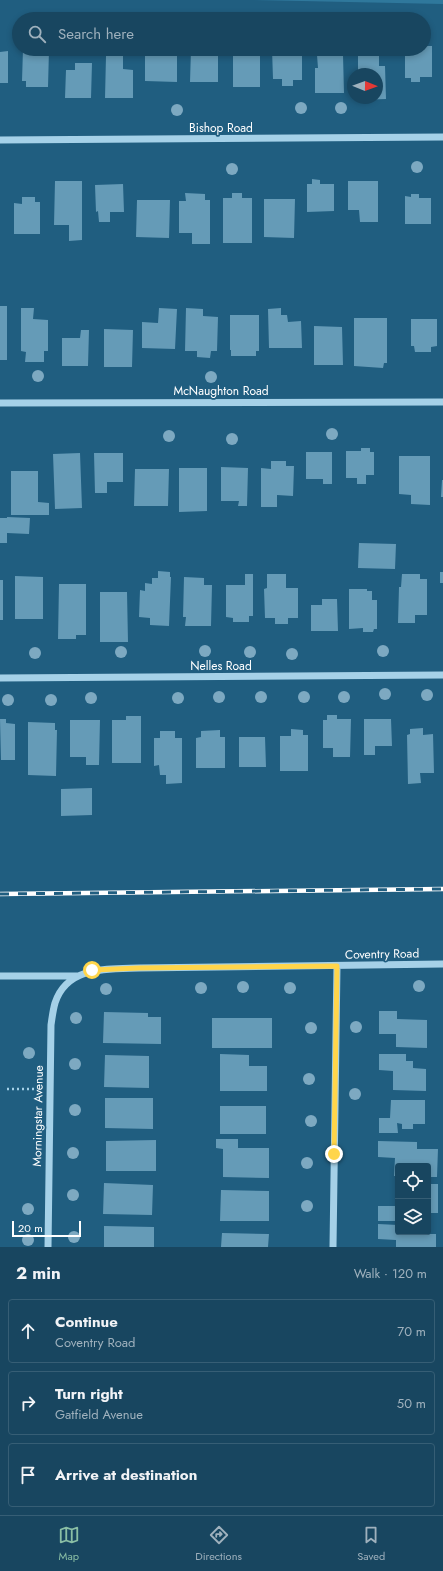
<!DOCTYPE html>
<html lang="en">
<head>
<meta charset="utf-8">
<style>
  body { margin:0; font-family:Jost,sans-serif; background:#255069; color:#f1f3f6 }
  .controls { position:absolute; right:12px; bottom:12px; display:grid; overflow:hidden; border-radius:4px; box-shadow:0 2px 6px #0003 }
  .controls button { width:36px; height:36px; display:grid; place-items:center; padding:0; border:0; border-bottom:1px solid #365e75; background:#184660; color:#f1f3f6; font:20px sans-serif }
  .compass { position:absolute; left:347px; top:68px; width:36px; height:36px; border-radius:50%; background:#184660; box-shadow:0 2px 6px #0003; rotate:91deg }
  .scale { position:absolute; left:12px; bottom:10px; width:69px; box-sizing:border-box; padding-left:4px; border:2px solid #fff; border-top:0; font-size:11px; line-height:14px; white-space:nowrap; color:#fff; -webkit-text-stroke:3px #205e80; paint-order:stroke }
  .stop { position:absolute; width:12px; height:12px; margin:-9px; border:3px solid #ffd54a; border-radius:50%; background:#fff }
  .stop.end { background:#ffd54a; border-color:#fff; box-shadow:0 1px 4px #0008 }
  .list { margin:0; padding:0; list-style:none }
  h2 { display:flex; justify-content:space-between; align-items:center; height:52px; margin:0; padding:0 16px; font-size:17px }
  h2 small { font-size:13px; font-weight:400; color:#9fb1bd }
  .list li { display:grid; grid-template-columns:26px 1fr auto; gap:12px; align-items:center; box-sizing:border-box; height:64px; margin:0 8px 8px; padding:0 8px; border:1px solid #365e75; border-radius:4px }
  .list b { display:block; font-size:15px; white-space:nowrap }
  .list p { margin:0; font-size:13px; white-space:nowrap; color:#9fb1bd }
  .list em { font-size:13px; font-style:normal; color:#9fb1bd }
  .icon { flex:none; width:22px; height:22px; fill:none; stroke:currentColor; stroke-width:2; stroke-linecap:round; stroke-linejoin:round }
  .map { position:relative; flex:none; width:443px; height:1247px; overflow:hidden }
  .search { position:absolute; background:#184660; box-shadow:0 2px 6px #0003; left:12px; right:12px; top:12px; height:44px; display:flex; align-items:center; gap:10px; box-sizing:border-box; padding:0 14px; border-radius:22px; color:#9fb1bd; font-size:15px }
  .sheet { height:268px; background:#184660 }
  nav { display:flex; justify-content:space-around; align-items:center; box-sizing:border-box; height:56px; border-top:1px solid #365e75; background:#184660; font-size:11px; color:#9fb1bd }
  nav a { display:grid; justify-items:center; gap:2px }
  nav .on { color:#8abfa5 }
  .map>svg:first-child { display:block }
  .green { fill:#2f789c }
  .building { fill:#659bb7 }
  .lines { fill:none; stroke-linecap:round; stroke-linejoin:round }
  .path { stroke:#a5d1e8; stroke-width:2.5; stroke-dasharray:2 3; stroke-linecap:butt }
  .minor { stroke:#a5d1e8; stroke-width:7 }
  .rail-casing { stroke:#fff; stroke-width:4.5 }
  .rail { stroke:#205e80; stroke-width:3; stroke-dasharray:9; stroke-linecap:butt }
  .tree { fill:#7da9c1 }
  .route { stroke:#ffd54a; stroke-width:5 }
  .labels { text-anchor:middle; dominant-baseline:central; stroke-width:3.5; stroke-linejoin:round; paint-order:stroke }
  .street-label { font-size:12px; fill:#fff; stroke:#205e80 }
</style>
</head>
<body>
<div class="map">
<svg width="443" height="1247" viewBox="0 0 443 1247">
  <rect width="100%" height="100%" fill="#205e80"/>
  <path class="green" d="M 254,0 L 443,0 L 443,4 Z"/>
  <path class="building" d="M 424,46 L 432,46 L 432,77 L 420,77 L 420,82 L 411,82 L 411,78 L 405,78 L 405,50 L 420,50 L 420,49 L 424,49 Z
    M 23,49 L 49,50 L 48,87 L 26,87 L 26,81 L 22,81 Z
    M 163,49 L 177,49 L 177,82 L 145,81 L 145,52 L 163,52 Z
    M 191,49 L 218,49 L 218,82 L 190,82 Z
    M 233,49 L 260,49 L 260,87 L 233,87 Z
    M 272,49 L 302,49 L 302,80 L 293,80 L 293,86 L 282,86 L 282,79 L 273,79 Z
    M 8,51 L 8,83 L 0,83 L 0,52 Z
    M 317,55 L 343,55 L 344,93 L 315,93 L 315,68 L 318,68 Z
    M 379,55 L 379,66 L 385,66 L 386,99 L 359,100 L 359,98 L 377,98 L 377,74 L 358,74 L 358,56 Z
    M 106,56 L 123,56 L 123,69 L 133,70 L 133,98 L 105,98 Z
    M 75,63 L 92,63 L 91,98 L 65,98 L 66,70 L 75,70 Z
    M 312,179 L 320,180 L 320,184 L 334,184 L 334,211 L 307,212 L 307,184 L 312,184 Z
    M 55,181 L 82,181 L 82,240 L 69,241 L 69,225 L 54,225 Z
    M 348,181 L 378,181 L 378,222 L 360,222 L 359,210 L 348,210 Z
    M 123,184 L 124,212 L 110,212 L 110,222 L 99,222 L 98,211 L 96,212 L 95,185 Z
    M 185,193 L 205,194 L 205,200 L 210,200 L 210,244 L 192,244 L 192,233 L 179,233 L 179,201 L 186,201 Z
    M 232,193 L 242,193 L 242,198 L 252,198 L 252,243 L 223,243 L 223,198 L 232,198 Z
    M 411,194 L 419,194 L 419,198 L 431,198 L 431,224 L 405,224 L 405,196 L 411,197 Z
    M 22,197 L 35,197 L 35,202 L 40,202 L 40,234 L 14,234 L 14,203 L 22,204 Z
    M 264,199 L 295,199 L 294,238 L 264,237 Z
    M 137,200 L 170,200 L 169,238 L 136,237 Z
    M 0,306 L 7,306 L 7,360 L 0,360 Z
    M 21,308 L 34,308 L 33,319 L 48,320 L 48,351 L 44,351 L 44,362 L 25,362 L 26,352 L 21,351 Z
    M 159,308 L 177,309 L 175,349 L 142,348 L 142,322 L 158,323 Z
    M 186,308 L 203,309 L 203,316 L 218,317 L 217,351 L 211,351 L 210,358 L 197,357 L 197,351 L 185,351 Z
    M 281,308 L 281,315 L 287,315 L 288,322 L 301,321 L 302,348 L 269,348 L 268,309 Z
    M 230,315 L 259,315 L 259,351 L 256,351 L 256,356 L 231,356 L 231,350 L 230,350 Z
    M 354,318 L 387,318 L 387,363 L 384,363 L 383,368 L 354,366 Z
    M 411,319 L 437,319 L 437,346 L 431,347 L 431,352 L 415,352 L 414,346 L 411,346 Z
    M 314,326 L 342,327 L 343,365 L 314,365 Z
    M 104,329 L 133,330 L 132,367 L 104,367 Z
    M 81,330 L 89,330 L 88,366 L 62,366 L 62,338 L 80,338 Z
    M 361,448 L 370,448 L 370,452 L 374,452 L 374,475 L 366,475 L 366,484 L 357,484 L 357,478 L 346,478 L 346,451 L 361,451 Z
    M 306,452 L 332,452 L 332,484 L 323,484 L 323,479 L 306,479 Z
    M 80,453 L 82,508 L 55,509 L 53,454 Z
    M 94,453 L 123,453 L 123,482 L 107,482 L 107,493 L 95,493 Z
    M 399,456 L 430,456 L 430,505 L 411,504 L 411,495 L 399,494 Z
    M 271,461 L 286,461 L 286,466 L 294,466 L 293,496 L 277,495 L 277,507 L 261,507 L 261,468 L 271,469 Z
    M 221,467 L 248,468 L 247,506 L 238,506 L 239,501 L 221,501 Z
    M 179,468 L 207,468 L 207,511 L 179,512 Z
    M 135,469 L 169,469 L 168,506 L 134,506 Z
    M 11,471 L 38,471 L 38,502 L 49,503 L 49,515 L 11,515 Z
    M 442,480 L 443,480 L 443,497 L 441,497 Z
    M 7,517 L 30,518 L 29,534 L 7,533 L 7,543 L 0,543 L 0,518 L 7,518 Z
    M 359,543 L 396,544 L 395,569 L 358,568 Z
    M 158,571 L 170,572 L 170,577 L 171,577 L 169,626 L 150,625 L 150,618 L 139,617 L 140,590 L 145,591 L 145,583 L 152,584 L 152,578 L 158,578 Z
    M 440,572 L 443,572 L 443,583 L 440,583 Z
    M 245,574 L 253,574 L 253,616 L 249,616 L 249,622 L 233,622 L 233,618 L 226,617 L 226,585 L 245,585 Z
    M 267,574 L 286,574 L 286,588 L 298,588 L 298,618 L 288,618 L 288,624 L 275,624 L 275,618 L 265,618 L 264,589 L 267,588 Z
    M 402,574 L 420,574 L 420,579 L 427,579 L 427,615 L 415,615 L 415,623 L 398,623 L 399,587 L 401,587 Z
    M 15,576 L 43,577 L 43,619 L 15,619 Z
    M 184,577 L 204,578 L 204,585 L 212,585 L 211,626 L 185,626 L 186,617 L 183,617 Z
    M 0,580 L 3,580 L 3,620 L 0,620 Z
    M 59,584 L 86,584 L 86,635 L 76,635 L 76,639 L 58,639 Z
    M 349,589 L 367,589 L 367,591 L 372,591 L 372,600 L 377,600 L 377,629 L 374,629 L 373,632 L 363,632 L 363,628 L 349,629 Z
    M 100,592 L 127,592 L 128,642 L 100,642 Z
    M 322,599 L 337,599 L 338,631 L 311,631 L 311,605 L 322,605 Z
    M 327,715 L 337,715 L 337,719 L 351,719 L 350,757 L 333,757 L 333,748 L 323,748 L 323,720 L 327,720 Z
    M 126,716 L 141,716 L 141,763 L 112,763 L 112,720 L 126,720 Z
    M 0,719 L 6,719 L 6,723 L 15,724 L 15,760 L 1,760 Z
    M 364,719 L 391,719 L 392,746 L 375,746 L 375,755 L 364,755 Z
    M 70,720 L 100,720 L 99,765 L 86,765 L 86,757 L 70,757 Z
    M 28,722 L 55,723 L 55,730 L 57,730 L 56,776 L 28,775 Z
    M 423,728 L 423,735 L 433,734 L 434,773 L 420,773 L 421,783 L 408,784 L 407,735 L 410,734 L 410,729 Z
    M 291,729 L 303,730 L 303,735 L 308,735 L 308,771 L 280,771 L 280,736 L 291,736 Z
    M 220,730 L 220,737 L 225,737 L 225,768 L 196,768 L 196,738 L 201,737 L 201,731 Z
    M 160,731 L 175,731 L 175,738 L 182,738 L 182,783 L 166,784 L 166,775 L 160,775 L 159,765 L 154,766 L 154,738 L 160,738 Z
    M 239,737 L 265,737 L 266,767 L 239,767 Z
    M 92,788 L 92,815 L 61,816 L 61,789 Z
    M 379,1011 L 397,1011 L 397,1019 L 427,1020 L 427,1048 L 396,1047 L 396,1034 L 379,1034 Z
    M 104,1012 L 148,1013 L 148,1017 L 161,1017 L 161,1044 L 103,1043 Z
    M 212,1018 L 272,1018 L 272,1048 L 212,1048 Z
    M 220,1054 L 249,1055 L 249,1066 L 267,1066 L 267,1091 L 220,1091 Z
    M 379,1054 L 406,1054 L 406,1061 L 413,1061 L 413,1068 L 426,1069 L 426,1091 L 393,1090 L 393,1071 L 379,1070 Z
    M 105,1055 L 149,1056 L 149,1088 L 104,1087 Z
    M 105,1098 L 153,1098 L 153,1129 L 105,1128 Z
    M 391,1100 L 425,1100 L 425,1124 L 413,1124 L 413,1129 L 402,1129 L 402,1124 L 397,1123 L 398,1133 L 379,1133 L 379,1118 L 390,1118 Z
    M 220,1106 L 266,1106 L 266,1134 L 220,1134 Z
    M 216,1139 L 238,1139 L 238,1148 L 269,1148 L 269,1178 L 223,1177 L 223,1149 L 216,1148 Z
    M 156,1140 L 156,1171 L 106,1171 L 106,1141 Z
    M 378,1141 L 417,1142 L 417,1149 L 438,1149 L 437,1177 L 428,1177 L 428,1166 L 398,1166 L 398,1176 L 394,1176 L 395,1158 L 378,1157 Z
    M 104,1183 L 153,1185 L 152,1215 L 103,1214 Z
    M 396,1183 L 398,1183 L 398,1221 L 378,1221 L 378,1206 L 396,1206 Z
    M 428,1184 L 438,1184 L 438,1213 L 428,1213 Z
    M 221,1190 L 269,1191 L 269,1221 L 220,1221 Z
    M 378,1224 L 398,1225 L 398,1232 L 415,1232 L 415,1234 L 436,1234 L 436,1247 L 396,1247 L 396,1240 L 378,1239 Z
    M 104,1226 L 154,1227 L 154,1247 L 104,1247 Z
    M 222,1233 L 269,1234 L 268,1247 L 221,1247 Z"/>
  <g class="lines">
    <path class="path" d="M 7,1089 L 36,1089"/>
    <path class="minor" d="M 0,140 L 443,137
      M 0,403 L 443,402
      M 0,678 L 443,675
      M 0,976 L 77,976
      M 48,1247 L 51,1025 C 52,1018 53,1010 55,1003 C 67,966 107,969 139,968 L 443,964
      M 333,1247 L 337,966"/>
    <defs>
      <path id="rail" d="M 0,894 L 443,889"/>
    </defs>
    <use href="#rail" class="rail-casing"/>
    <use href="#rail" class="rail"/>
  </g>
  <g class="tree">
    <circle cx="301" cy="108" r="6"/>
    <circle cx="341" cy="108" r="6"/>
    <circle cx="177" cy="110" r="6"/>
    <circle cx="417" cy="167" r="6"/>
    <circle cx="232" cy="169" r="6"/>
    <circle cx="38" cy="376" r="6"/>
    <circle cx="211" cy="377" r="6"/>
    <circle cx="332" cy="434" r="6"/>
    <circle cx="169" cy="436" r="6"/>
    <circle cx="232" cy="439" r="6"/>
    <circle cx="205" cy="651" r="6"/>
    <circle cx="383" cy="651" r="6"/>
    <circle cx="121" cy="652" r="6"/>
    <circle cx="250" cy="652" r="6"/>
    <circle cx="35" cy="653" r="6"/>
    <circle cx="292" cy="654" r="6"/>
    <circle cx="385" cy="694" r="6"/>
    <circle cx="427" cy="695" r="6"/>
    <circle cx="219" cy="697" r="6"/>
    <circle cx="261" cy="697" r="6"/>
    <circle cx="304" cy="697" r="6"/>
    <circle cx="344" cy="697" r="6"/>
    <circle cx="91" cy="698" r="6"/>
    <circle cx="178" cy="698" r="6"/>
    <circle cx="8" cy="700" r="6"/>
    <circle cx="51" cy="700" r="6"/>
    <circle cx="419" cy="986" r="6"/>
    <circle cx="243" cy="987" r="6"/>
    <circle cx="201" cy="988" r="6"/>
    <circle cx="290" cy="988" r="6"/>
    <circle cx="106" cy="989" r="6"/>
    <circle cx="76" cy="1018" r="6"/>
    <circle cx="356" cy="1027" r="6"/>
    <circle cx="311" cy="1028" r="6"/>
    <circle cx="29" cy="1053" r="6"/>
    <circle cx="75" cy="1064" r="6"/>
    <circle cx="309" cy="1079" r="6"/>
    <circle cx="355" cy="1094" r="6"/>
    <circle cx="75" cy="1110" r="6"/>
    <circle cx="311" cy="1121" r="6"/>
    <circle cx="73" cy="1153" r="6"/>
    <circle cx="307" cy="1163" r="6"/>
    <circle cx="73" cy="1195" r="6"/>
    <circle cx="307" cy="1206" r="6"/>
    <circle cx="28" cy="1209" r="6"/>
    <circle cx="74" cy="1237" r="6"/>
    <circle cx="28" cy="1240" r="6"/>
  </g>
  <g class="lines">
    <path class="route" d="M 92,970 L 139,968 L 337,966 L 334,1154"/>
  </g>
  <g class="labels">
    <g class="street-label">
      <text x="221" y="128">Bishop Road</text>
      <text x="221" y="391">McNaughton Road</text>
      <text x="221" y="666">Nelles Road</text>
      <text transform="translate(382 954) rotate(-1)">Coventry Road</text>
      <text transform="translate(38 1116) rotate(-89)">Morningstar Avenue</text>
    </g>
  </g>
</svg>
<div class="controls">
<button><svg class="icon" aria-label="locate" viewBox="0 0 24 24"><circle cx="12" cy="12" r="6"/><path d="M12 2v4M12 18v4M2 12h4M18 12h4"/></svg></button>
<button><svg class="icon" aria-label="layers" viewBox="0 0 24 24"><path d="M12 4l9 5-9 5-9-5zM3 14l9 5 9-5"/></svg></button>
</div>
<svg class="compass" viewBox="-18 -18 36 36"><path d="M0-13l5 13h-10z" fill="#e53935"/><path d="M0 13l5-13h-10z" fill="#9fb1bd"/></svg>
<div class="scale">20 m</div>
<div class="stop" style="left:92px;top:970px"></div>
<div class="stop end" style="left:334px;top:1154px"></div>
<div class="search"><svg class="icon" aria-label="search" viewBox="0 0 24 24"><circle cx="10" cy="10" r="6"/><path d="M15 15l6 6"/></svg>Search here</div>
</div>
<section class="sheet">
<h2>2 min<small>Walk · 120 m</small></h2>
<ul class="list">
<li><svg class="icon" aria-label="ahead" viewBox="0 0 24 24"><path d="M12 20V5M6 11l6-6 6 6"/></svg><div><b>Continue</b><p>Coventry Road</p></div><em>70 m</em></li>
<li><svg class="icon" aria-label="right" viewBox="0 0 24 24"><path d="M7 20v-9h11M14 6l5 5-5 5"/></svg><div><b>Turn right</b><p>Gatfield Avenue</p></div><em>50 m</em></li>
<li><svg class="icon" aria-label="arrive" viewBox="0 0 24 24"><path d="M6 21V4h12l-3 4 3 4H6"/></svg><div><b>Arrive at destination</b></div></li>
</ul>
</section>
<nav>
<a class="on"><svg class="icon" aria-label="map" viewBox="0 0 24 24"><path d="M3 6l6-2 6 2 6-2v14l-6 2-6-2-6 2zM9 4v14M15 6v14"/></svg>Map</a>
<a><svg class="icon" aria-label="directions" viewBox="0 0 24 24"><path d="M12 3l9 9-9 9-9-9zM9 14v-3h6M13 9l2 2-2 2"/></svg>Directions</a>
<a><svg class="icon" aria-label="saved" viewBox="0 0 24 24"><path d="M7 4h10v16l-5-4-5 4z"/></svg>Saved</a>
</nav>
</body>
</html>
